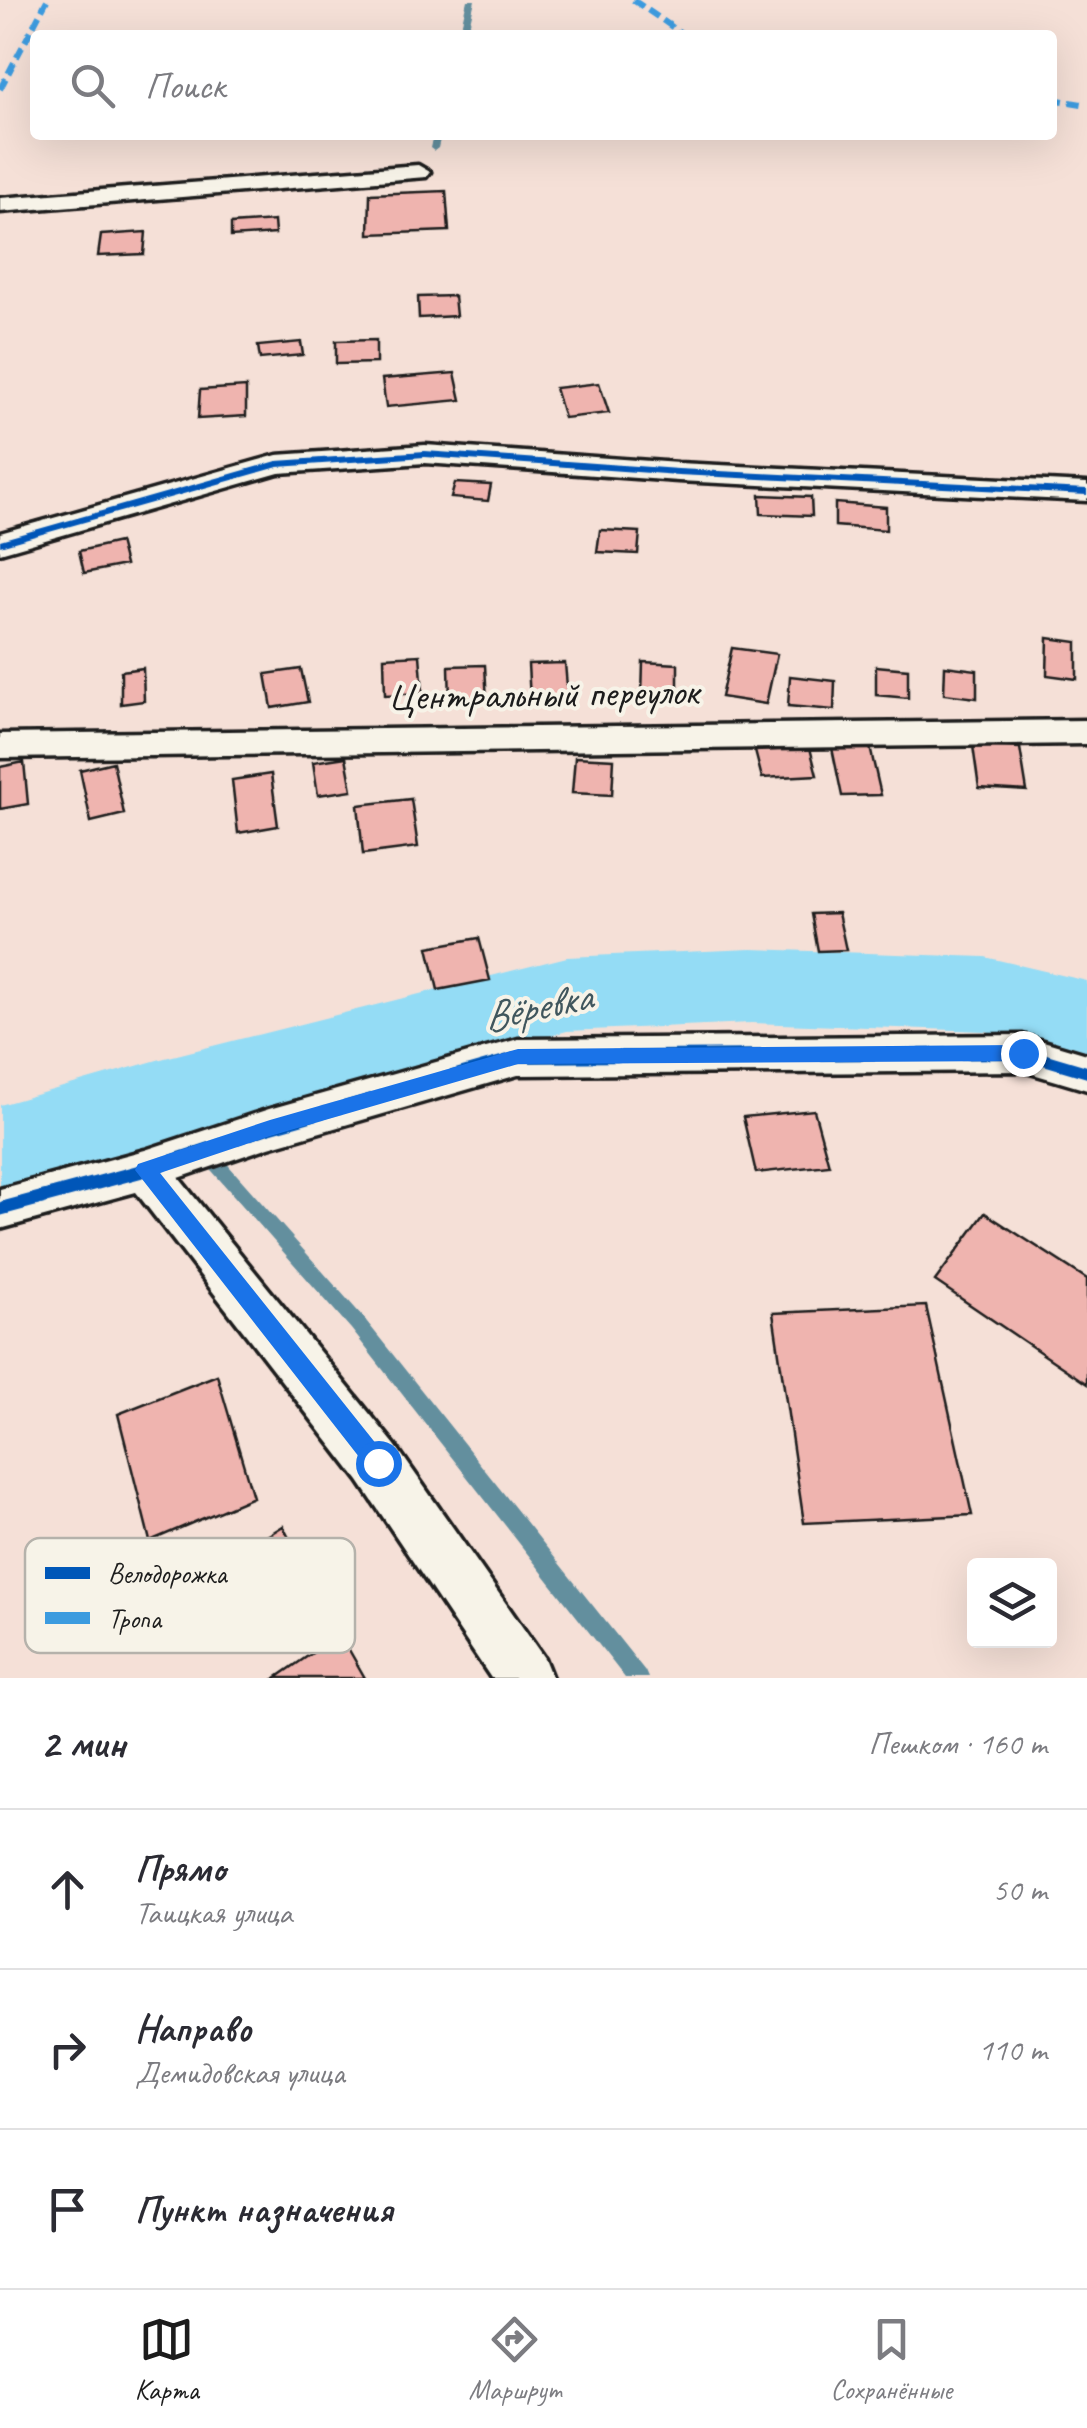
<!DOCTYPE html>
<html lang="ru">
<head>
<meta charset="utf-8">
<style>
  body { margin:0; font-family:Caveat,sans-serif; background:#f2f2f3; color:#2b2b33 }
  .controls { position:absolute; right:30px; bottom:30px; display:grid; overflow:hidden; border-radius:10px; box-shadow:0 10px 40px #0002 }
  .controls button { width:90px; height:90px; display:grid; place-items:center; padding:0; border:0; border-bottom:2px solid #e1e1e2; background:#fff; color:#2b2b33; font:50px sans-serif }
  .stop { position:absolute; width:30px; height:30px; margin:-22px; border:8px solid #1a73e8; border-radius:50%; background:#fff }
  .stop.end { background:#1a73e8; border-color:#fff; box-shadow:0 2px 10px #0008 }
  .list { margin:0; padding:0; list-style:none }
  h2 { display:flex; justify-content:space-between; align-items:center; height:130px; margin:0; padding:0 40px; font-size:42px }
  h2 small { font-size:32px; font-weight:400; color:#7c7c81 }
  .list li { display:grid; grid-template-columns:65px 1fr auto; gap:30px; align-items:center; box-sizing:border-box; height:160px; padding:0 40px; border-top:2px solid #e1e1e2 }
  .list b { display:block; font-size:38px; white-space:nowrap }
  .list p { margin:0; font-size:32px; white-space:nowrap; color:#7c7c81 }
  .list em { font-size:32px; font-style:normal; color:#7c7c81 }
  .icon { flex:none; width:55px; height:55px; fill:none; stroke:currentColor; stroke-width:2; stroke-linecap:round; stroke-linejoin:round }
  .map { position:relative; flex:none; width:1087px; height:1678px; overflow:hidden }
  .search { position:absolute; background:#fff; box-shadow:0 10px 40px #0002; left:30px; right:30px; top:30px; height:110px; display:flex; align-items:center; gap:25px; box-sizing:border-box; padding:0 35px; border-radius:10px; color:#7c7c81; font-size:38px }
  .sheet { height:610px; background:#fff }
  nav { display:flex; justify-content:space-around; align-items:center; box-sizing:border-box; height:140px; border-top:2px solid #e1e1e2; background:#fff; font-size:28px; color:#7c7c81 }
  nav a { display:grid; justify-items:center; gap:5px }
  nav .on { color:#1c1c1c }
  .map>svg:first-child { display:block }
  .lines { fill:none; stroke-linecap:round; stroke-linejoin:round }
  .stream { fill:#648f9e; fill-rule:evenodd }
  .river { fill:#94dcf5; fill-rule:evenodd }
  .building { fill:#efb4af; stroke:#1c1c1c; stroke-width:2.5 }
  .street-casing { stroke:#1c1c1c; stroke-width:7 }
  .street { fill:#f7f3e8; fill-rule:evenodd }
  .quiet { stroke:#3c9bdf; stroke-width:6; stroke-dasharray:12 6; stroke-linecap:butt }
  .cycleway-casing { stroke:#f7f3e8; stroke-width:7 }
  .cycleway { fill:#0057b8; fill-rule:evenodd }
  .route { fill:#1a73e8 }
  .labels { text-anchor:middle; dominant-baseline:central; stroke-width:8; stroke-linejoin:round; paint-order:stroke }
  .street-label { font-size:40px; fill:#1c1c1c; stroke:#f7f3e8 }
  .water-label { font-size:42px; font-style:italic; fill:#40565d; stroke:#f7f3e8 }
  .key { fill:#f7f3e8; stroke:#b5b2ab; stroke-width:2.5 }
  .key-label { font-size:28px; fill:#1c1c1c }
</style>
</head>
<body>
<div class="map">
<svg width="1087" height="1678" viewBox="0 0 1087 1678">
  <rect width="100%" height="100%" fill="#f5e0d7"/>
  <filter id="ink" filterUnits="userSpaceOnUse"><feTurbulence type="fractalNoise" baseFrequency=".01" numOctaves="2"/><feDisplacementMap in="SourceGraphic" scale="20" xChannelSelector="R" yChannelSelector="G"/><feConvolveMatrix kernelMatrix="1 2 1 2 8 2 1 2 1" color-interpolation-filters="sRGB"/></filter>
  <g filter="url(#ink)">
    <g class="lines">
      <path class="stream" d="M 467,0 L 475,0 L 467,35 L 459,35 Z
        M 433,135 L 441,135 L 438,148 L 434,151 L 430,148 Z
        M 161,1094 L 167,1096 L 363,1317 L 645,1671 L 648,1678 L 625,1678 L 351,1329 L 155,1106 L 153,1101 L 155,1096 Z"/>
      <path class="river" d="M 751,949 L 985,957 L 1087,981 L 1087,1057 L 985,1031 L 751,1023 L 567,1031 L 161,1143 L 0,1193 L 0,1105 L 161,1059 L 567,957 Z"/>
    </g>
    <path class="building" d="M 446,191 L 449,231 L 369,234 L 370,194 Z
      M 274,221 L 275,234 L 231,237 L 231,224 Z
      M 146,232 L 144,254 L 98,256 L 101,235 Z
      M 454,296 L 456,316 L 419,318 L 418,297 Z
      M 376,340 L 376,363 L 336,364 L 336,341 Z
      M 301,342 L 303,355 L 260,359 L 258,346 Z
      M 455,373 L 461,400 L 386,407 L 382,379 Z
      M 599,383 L 609,413 L 564,418 L 555,388 Z
      M 246,387 L 246,416 L 198,419 L 200,390 Z
      M 455,483 L 491,485 L 488,501 L 451,498 Z
      M 760,495 L 811,497 L 812,516 L 761,514 Z
      M 835,503 L 886,507 L 886,530 L 835,526 Z
      M 600,530 L 640,532 L 638,554 L 597,552 Z
      M 119,542 L 125,565 L 84,573 L 79,551 Z
      M 1048,638 L 1077,642 L 1077,679 L 1047,675 Z
      M 732,648 L 777,654 L 766,704 L 721,697 Z
      M 420,655 L 423,693 L 385,695 L 384,657 Z
      M 643,662 L 678,664 L 678,697 L 642,696 Z
      M 565,663 L 568,699 L 530,700 L 528,664 Z
      M 485,665 L 487,702 L 450,703 L 449,666 Z
      M 876,666 L 908,669 L 908,698 L 876,695 Z
      M 945,666 L 977,670 L 977,698 L 944,694 Z
      M 143,668 L 144,701 L 121,704 L 121,671 Z
      M 301,669 L 308,702 L 272,708 L 266,674 Z
      M 790,676 L 835,681 L 834,710 L 788,706 Z
      M 973,746 L 1020,748 L 1027,791 L 979,788 Z
      M 870,747 L 881,795 L 842,796 L 832,748 Z
      M 810,748 L 817,775 L 762,778 L 755,751 Z
      M 346,757 L 352,790 L 318,795 L 313,762 Z
      M 575,757 L 614,759 L 612,795 L 572,793 Z
      M 24,762 L 28,804 L 0,809 L 0,767 Z
      M 113,762 L 124,814 L 91,822 L 80,770 Z
      M 271,774 L 278,826 L 238,833 L 232,780 Z
      M 411,799 L 418,847 L 363,854 L 358,805 Z
      M 838,913 L 846,950 L 818,951 L 811,914 Z
      M 479,938 L 490,980 L 438,990 L 428,947 Z
      M 814,1110 L 829,1165 L 756,1173 L 743,1117 Z
      M 985,1213 L 1087,1279 L 1087,1384 L 935,1281 Z
      M 926,1306 L 972,1515 L 804,1523 L 773,1313 Z
      M 217,1375 L 253,1497 L 150,1541 L 118,1414 Z
      M 283,1526 L 322,1604 L 253,1647 L 216,1568 Z
      M 340,1634 L 365,1678 L 276,1678 Z"/>
    <g class="lines">
      <defs>
        <path id="street" d="M 418,165 L 430,172 L 426,177 L 0,212 L 0,198 Z
          M 425,445 L 678,463 L 1087,483 L 1087,501 L 678,481 L 425,463 L 279,473 L 0,553 L 0,533 L 277,455 Z
          M 1087,720 L 1087,744 L 0,758 L 0,734 Z
          M 1023,1035 L 1087,1054 L 1087,1090 L 1023,1071 L 518,1075 L 269,1147 L 179,1178 L 395,1445 L 544,1658 L 552,1678 L 491,1678 L 359,1481 L 136,1192 L 0,1229 L 0,1189 L 145,1150 L 269,1109 L 518,1039 Z"/>
      </defs>
      <use href="#street" class="street-casing"/>
      <use href="#street" class="street"/>
      <path class="quiet" d="M 633,0 L 684,35
        M 0,89 L 47,0
        M 1052,99 L 1087,105"/>
      <defs>
        <path id="cycleway" d="M 425,451 L 678,469 L 1087,489 L 1087,495 L 678,475 L 425,457 L 278,467 L 0,546 L 0,540 L 277,461 Z
          M 1023,1047 L 1087,1066 L 1087,1078 L 1023,1059 L 518,1063 L 269,1134 L 145,1177 L 0,1216 L 0,1202 L 145,1163 L 269,1122 L 518,1051 Z"/>
      </defs>
      <use href="#cycleway" class="cycleway-casing"/>
      <use href="#cycleway" class="cycleway"/>
    </g>
  </g>
  <path class="route" d="M 1023,1045 L 1032,1053 L 1023,1061 L 518,1064 L 270,1136 L 160,1173 L 385,1455 L 389,1463 L 385,1471 L 378,1474 L 370,1471 L 135,1170 L 138,1164 L 270,1120 L 518,1049 Z"/>
  <g class="labels">
    <g class="street-label">
      <text transform="translate(543 694) rotate(-1)">Центральный переулок</text>
    </g>
    <g class="water-label">
      <text transform="translate(537 1007) rotate(-12)">Вёревка</text>
    </g>
  </g>
  <rect x="25" y="1538" width="330" height="115" rx="15" class="key"/>
  <rect x="45" y="1567" width="45" height="12" fill="#0057b8"/>
  <rect x="45" y="1612" width="45" height="12" fill="#3c9bdf"/>
  <g class="key-label">
    <text x="108" y="1583">Велодорожка</text>
    <text x="108" y="1628">Тропа</text>
  </g>
</svg>
<div class="controls">
<button><svg class="icon" aria-label="layers" viewBox="0 0 24 24"><path d="M12 4l9 5-9 5-9-5zM3 14l9 5 9-5"/></svg></button>
</div>
<div class="stop" style="left:378px;top:1463px"></div>
<div class="stop end" style="left:1023px;top:1053px"></div>
<div class="search"><svg class="icon" aria-label="search" viewBox="0 0 24 24"><circle cx="10" cy="10" r="6"/><path d="M15 15l6 6"/></svg>Поиск</div>
</div>
<section class="sheet">
<h2>2 мин<small>Пешком · 160 m</small></h2>
<ul class="list">
<li><svg class="icon" aria-label="ahead" viewBox="0 0 24 24"><path d="M12 20V5M6 11l6-6 6 6"/></svg><div><b>Прямо</b><p>Таицкая улица</p></div><em>50 m</em></li>
<li><svg class="icon" aria-label="right" viewBox="0 0 24 24"><path d="M7 20v-9h11M14 6l5 5-5 5"/></svg><div><b>Направо</b><p>Демидовская улица</p></div><em>110 m</em></li>
<li><svg class="icon" aria-label="arrive" viewBox="0 0 24 24"><path d="M6 21V4h12l-3 4 3 4H6"/></svg><div><b>Пункт назначения</b></div></li>
</ul>
</section>
<nav>
<a class="on"><svg class="icon" aria-label="map" viewBox="0 0 24 24"><path d="M3 6l6-2 6 2 6-2v14l-6 2-6-2-6 2zM9 4v14M15 6v14"/></svg>Карта</a>
<a><svg class="icon" aria-label="directions" viewBox="0 0 24 24"><path d="M12 3l9 9-9 9-9-9zM9 14v-3h6M13 9l2 2-2 2"/></svg>Маршрут</a>
<a><svg class="icon" aria-label="saved" viewBox="0 0 24 24"><path d="M7 4h10v16l-5-4-5 4z"/></svg>Сохранённые</a>
</nav>
</body>
</html>
